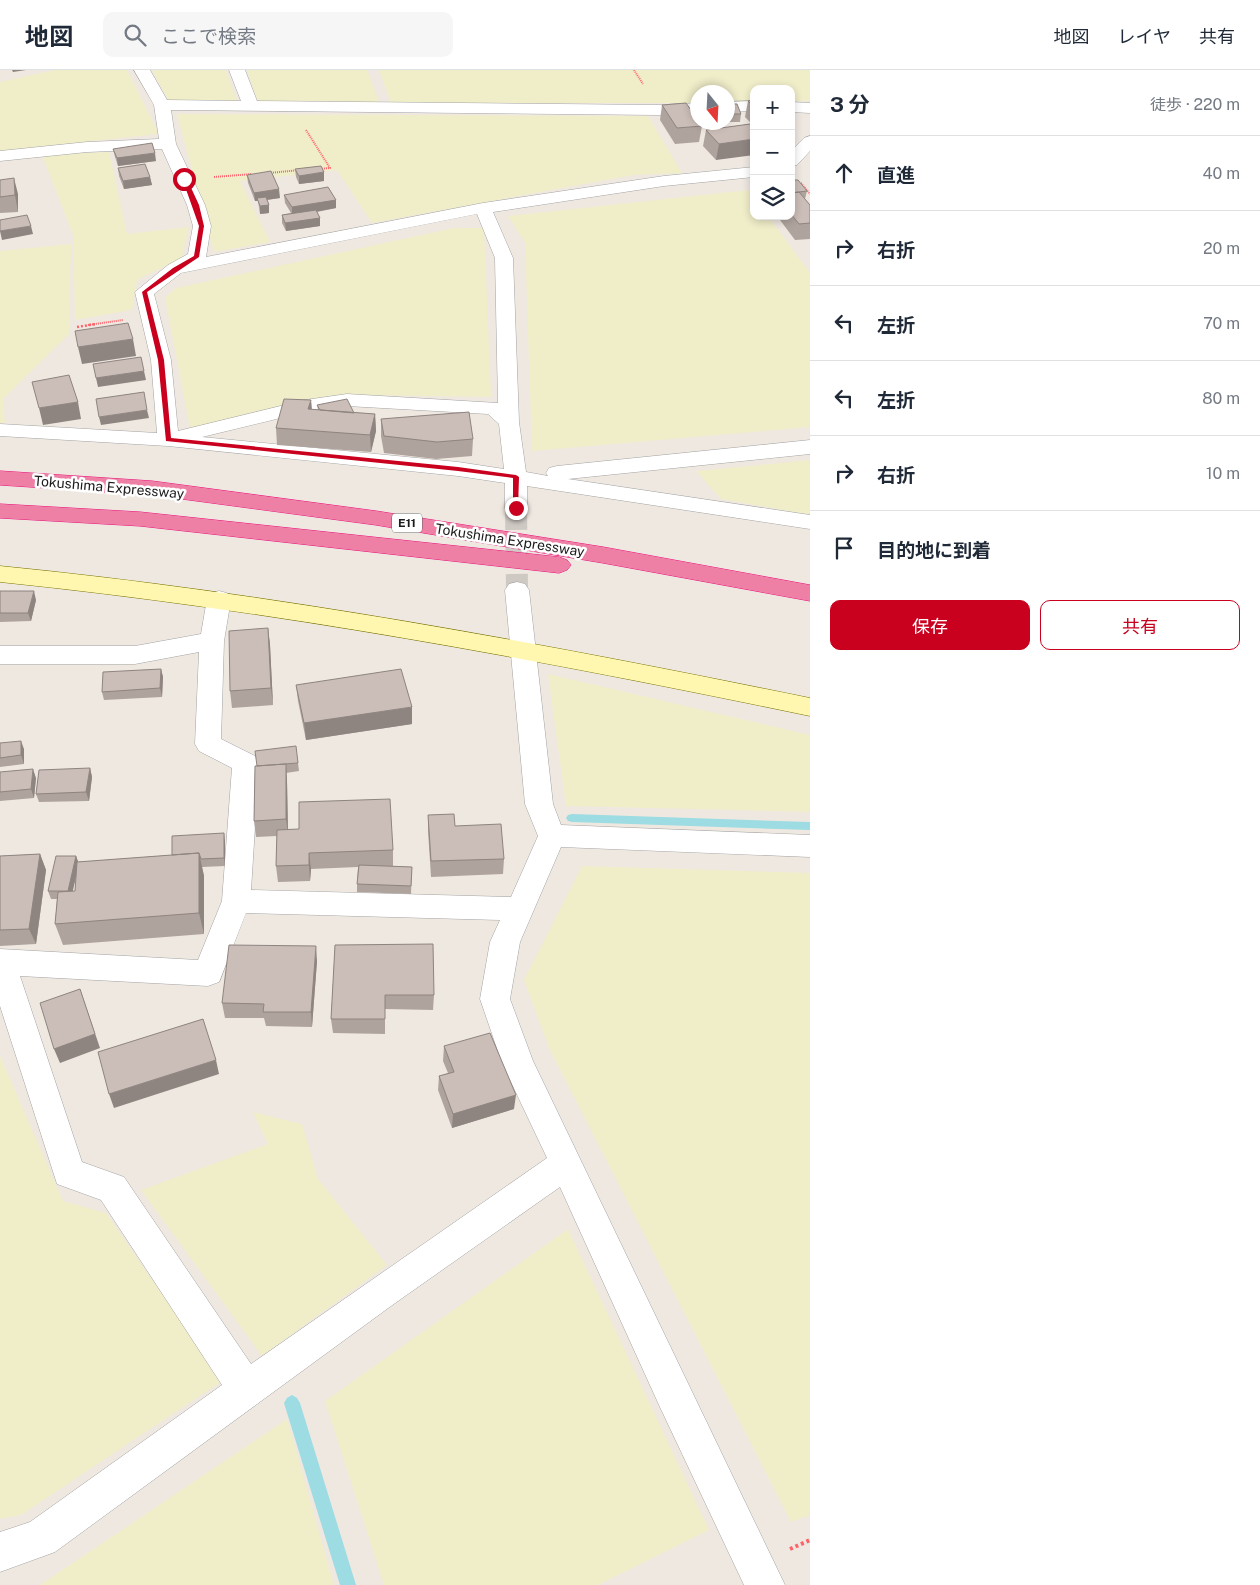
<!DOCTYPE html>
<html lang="ja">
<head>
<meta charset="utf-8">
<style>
  body { margin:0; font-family:"Public Sans","Noto Sans JP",sans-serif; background:#f6f6f7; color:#1f2937 }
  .controls { position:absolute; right:15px; top:15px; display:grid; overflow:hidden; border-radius:10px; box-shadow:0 2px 8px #0003 }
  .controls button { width:45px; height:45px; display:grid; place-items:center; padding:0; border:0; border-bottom:1px solid #e0e1e3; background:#fff; color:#1f2937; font:25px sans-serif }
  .compass { position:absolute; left:690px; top:15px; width:45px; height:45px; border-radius:50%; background:#fff; box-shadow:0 2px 8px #0003; rotate:162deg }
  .stop { position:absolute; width:15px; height:15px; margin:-11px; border:4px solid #c9001e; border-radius:50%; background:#fff }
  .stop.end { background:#c9001e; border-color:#fff; box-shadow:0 1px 5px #0008 }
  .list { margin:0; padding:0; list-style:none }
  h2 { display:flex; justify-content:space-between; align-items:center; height:65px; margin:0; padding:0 20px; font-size:21px }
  h2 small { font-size:16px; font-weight:400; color:#747a83 }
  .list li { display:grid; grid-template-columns:32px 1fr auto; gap:15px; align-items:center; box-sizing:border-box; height:75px; padding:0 20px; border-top:1px solid #e0e1e3 }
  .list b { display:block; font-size:19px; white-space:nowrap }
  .list em { font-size:16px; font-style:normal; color:#747a83 }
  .actions { display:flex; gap:10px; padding:15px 20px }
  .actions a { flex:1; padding:11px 0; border:1px solid #c9001e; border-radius:10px; text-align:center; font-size:18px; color:#c9001e }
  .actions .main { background:#c9001e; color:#fff }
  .icon { flex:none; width:28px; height:28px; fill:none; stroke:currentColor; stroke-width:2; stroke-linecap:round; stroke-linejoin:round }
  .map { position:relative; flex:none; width:810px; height:1515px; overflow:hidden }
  header { display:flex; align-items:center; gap:30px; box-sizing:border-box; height:70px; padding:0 25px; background:#fff; border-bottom:1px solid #e0e1e3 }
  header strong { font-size:24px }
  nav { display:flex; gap:28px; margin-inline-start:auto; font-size:18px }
  .search { width:350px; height:45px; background:#f6f6f7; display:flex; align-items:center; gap:12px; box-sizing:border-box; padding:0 18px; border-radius:10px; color:#747a83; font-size:19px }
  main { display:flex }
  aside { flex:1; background:#fff }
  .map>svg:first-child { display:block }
  .farmland { fill:#f0edc9 }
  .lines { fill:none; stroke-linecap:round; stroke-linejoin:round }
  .stream { fill:#9cdce2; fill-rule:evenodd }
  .street-tunnel { stroke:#cfc9c3; stroke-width:22; stroke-dasharray:22 11; stroke-linecap:butt }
  .street-casing { stroke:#a3a3a3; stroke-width:1 }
  .secondary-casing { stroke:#777200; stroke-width:1 }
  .highway-casing { stroke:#e9127c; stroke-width:1 }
  .path-far2 { stroke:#ff6269; stroke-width:2; stroke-dasharray:1 1; stroke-linecap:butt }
  .path-far1 { stroke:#ff6269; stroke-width:2.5; stroke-dasharray:2 2; stroke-linecap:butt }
  .path { stroke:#ff6269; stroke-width:4; stroke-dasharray:3 3; stroke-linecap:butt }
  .street { fill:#fff; fill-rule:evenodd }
  .secondary { fill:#fff7af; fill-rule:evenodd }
  .highway { fill:#ef80a5; fill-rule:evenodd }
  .wall { fill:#afa39d; fill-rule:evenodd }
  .shaded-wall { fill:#8e8480 }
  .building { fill:#cbbdb7; stroke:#8e8480 }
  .route { fill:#c9001e }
  .labels { text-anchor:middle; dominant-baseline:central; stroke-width:5; stroke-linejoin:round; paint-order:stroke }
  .shield { fill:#fff; stroke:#606060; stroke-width:1 }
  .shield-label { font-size:12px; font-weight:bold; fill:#1c1c1c }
  .street-label { font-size:14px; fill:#1c1c1c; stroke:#fff }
</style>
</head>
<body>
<header>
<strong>地図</strong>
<div class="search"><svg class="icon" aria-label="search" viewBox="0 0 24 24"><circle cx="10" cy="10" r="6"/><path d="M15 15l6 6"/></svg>ここで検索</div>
<nav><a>地図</a><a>レイヤ</a><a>共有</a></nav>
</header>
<main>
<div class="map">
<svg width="810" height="1515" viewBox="0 0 810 1515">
  <rect width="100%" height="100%" fill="#efe8e1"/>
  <path class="farmland" d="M 55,0 L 127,0 L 159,64 L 0,81 L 0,12 Z
    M 152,0 L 226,0 L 237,31 L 168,30 Z
    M 247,0 L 367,0 L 379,33 L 258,33 Z
    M 379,0 L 810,0 L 810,31 L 791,31 L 791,19 L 754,19 L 754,32 L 728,32 L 728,22 L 698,22 L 697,33 L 391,33 Z
    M 177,44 L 648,46 L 682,103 L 634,105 L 372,153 L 337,100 L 240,111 L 270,172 L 214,182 Z
    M 109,82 L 127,164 L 189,157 L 182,188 L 137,210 L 132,240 L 75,250 L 73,165 L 42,85 Z
    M 749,120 L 754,126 L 754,146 L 768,146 L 810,203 L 810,357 L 532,381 L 525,173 L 508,146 Z
    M 454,158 L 484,158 L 491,327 L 355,325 L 190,358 L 165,228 L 176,218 Z
    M 71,174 L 69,264 L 3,329 L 5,353 L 0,353 L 0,181 Z
    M 810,390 L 810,445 L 721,429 L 696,401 Z
    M 548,604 L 810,665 L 810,742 L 566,736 Z
    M 582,796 L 810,803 L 810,1445 L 791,1452 L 549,978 L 524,910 Z
    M 0,986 L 63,1131 L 106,1143 L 222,1311 L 21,1445 L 0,1449 Z
    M 253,1042 L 302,1054 L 318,1109 L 387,1195 L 262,1286 L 141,1120 L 268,1074 Z
    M 568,1159 L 709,1460 L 598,1515 L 384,1515 L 325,1331 Z
    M 287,1349 L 334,1515 L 40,1515 Z"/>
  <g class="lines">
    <path class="stream" d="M 572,744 L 810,752 L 810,760 L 572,752 L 568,751 L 566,748 L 568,745 Z
      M 292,1325 L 297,1328 L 300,1333 L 356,1515 L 340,1515 L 284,1333 L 287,1328 Z"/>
    <path class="street-tunnel" d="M 516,438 L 517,520"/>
    <defs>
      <path id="street" d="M 134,0 L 150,0 L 167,30 L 241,31 L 229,0 L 245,0 L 257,31 L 659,35 L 698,33 L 698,43 L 659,45 L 171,40 L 176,74 L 205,135 L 211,156 L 206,187 L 483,133 L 664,106 L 754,97 L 754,107 L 664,116 L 493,142 L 513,188 L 519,352 L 526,402 L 548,406 L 546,403 L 549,398 L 557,396 L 810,370 L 810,384 L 568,409 L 810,445 L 810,459 L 527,416 L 527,438 L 524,443 L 516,445 L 508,443 L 505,438 L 505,413 L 458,406 L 168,376 L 0,366 L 0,354 L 157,363 L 151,290 L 135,222 L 168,195 L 188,184 L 193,156 L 187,135 L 162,79 L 87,82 L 0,91 L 0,81 L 87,72 L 159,69 L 154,35 ZM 477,144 L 495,188 L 498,333 L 347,324 L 305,330 L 178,361 L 171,290 L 154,224 L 181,203 ZM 347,336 L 488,344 L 499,354 L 504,399 L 458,392 L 202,367 L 305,342 Z
        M 754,31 L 754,41 L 728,42 L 728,32 Z
        M 791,32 L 810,33 L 810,43 L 791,42 Z
        M 810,66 L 810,81 L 797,95 L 791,96 L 791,81 L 804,68 Z
        M 517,512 L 525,514 L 529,520 L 553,734 L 561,755 L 810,765 L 810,787 L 561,777 L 520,872 L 510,929 L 533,991 L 785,1515 L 744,1515 L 659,1335 L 560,1117 L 391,1236 L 55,1482 L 0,1502 L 0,1462 L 30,1452 L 222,1315 L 101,1130 L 57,1114 L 0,936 L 0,879 L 198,890 L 222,831 L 232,698 L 199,681 L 195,674 L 199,582 L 135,594 L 0,594 L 0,576 L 135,576 L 201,564 L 207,529 L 211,523 L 219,521 L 227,523 L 231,529 L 224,571 L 221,669 L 255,686 L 259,693 L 251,820 L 511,827 L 538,766 L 525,734 L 505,520 L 509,514 ZM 246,843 L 500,850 L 490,872 L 480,929 L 502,993 L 547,1088 L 251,1294 L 124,1107 L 82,1092 L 20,906 L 208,916 L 219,912 Z"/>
      <path id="secondary" d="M 0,496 C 273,523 541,573 810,628 L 810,646 C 541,590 273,540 0,512 Z"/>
      <path id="highway" d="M 0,401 L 152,411 L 376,441 L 603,477 L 810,515 L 810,531 L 603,493 L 376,455 L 152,425 L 0,415 Z
        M 0,434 L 140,442 L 559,487 L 567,490 L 571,495 L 567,500 L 559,503 L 140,456 L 0,448 Z"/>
    </defs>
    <use href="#street" class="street-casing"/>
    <use href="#secondary" class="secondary-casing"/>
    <use href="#highway" class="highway-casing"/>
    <path class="path-far2" d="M 634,0 L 643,14
      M 306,60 L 330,98 L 319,99
      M 269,103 L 300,100
      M 214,107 L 252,104
      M 801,113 L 810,124
      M 88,255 L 123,250"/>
    <path class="path-far1" d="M 77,257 L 96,254"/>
    <path class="path" d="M 790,1479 L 810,1470"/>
    <use href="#street" class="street"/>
    <use href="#secondary" class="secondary"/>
    <use href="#highway" class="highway"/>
  </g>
  <path class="wall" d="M 754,30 L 754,56 L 745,47 L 748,31 Z
    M 728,34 L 741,44 L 740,52 L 728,52 Z
    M 662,35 L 702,56 L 699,72 L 675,74 L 660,50 Z
    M 750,54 L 716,90 L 703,76 L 706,60 Z
    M 113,79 L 156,91 L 118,96 L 115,87 Z
    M 118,98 L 150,107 L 152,115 L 124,119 L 119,106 Z
    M 295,99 L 324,111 L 299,114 L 296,107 Z
    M 247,105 L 280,128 L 267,130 L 269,135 L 269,143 L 260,144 L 258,131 L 255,131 L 248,113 Z
    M 0,110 L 18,124 L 18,142 L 0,143 Z
    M 791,110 L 807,121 L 805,129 L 810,135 L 810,169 L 795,170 L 777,146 L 791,146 Z
    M 284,125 L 336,130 L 336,138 L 317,142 L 320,148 L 320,156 L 286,161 L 282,153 L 282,145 L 291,143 L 285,133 Z
    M 311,330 L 312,340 L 318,340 L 317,335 L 354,343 L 375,344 L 376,361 L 371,382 L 277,375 L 276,358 Z
    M 381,349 L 473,369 L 472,386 L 436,389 L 384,383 L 381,366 Z
    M 0,521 L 36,530 L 31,551 L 0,552 Z
    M 268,558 L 270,575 L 273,635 L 232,638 L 230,621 Z
    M 161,599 L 163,607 L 162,627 L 104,630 L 102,622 Z
    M 296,615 L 412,654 L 306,670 L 298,631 Z
    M 0,673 L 24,679 L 24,694 L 0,697 Z
    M 298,693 L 299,701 L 286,703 L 287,711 L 288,760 L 393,780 L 393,796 L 412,797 L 411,824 L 357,822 L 357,814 L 358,797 L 311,799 L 310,811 L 278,812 L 276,796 L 277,766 L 256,767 L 254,751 L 255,696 Z
    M 90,698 L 92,707 L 89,731 L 39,732 L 36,724 Z
    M 0,702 L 36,708 L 34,728 L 0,731 Z
    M 428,745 L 455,756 L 504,789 L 503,804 L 431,807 L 428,761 Z
    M 225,771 L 225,796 L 202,797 L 204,806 L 204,864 L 63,875 L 55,854 L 57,829 L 51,829 L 48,821 L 76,786 L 78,792 L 172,785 ZM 76,804 L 75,821 L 72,821 Z
    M 40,784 L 46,800 L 36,874 L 0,876 L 0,786 Z
    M 335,875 L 434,925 L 433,940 L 385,939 L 385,964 L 333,963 L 331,949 Z
    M 317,891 L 312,957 L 266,956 L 264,948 L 225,948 L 222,933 Z
    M 444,976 L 514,1039 L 452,1058 L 438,1020 L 439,1006 L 448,1003 L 443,991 Z"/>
  <path class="shaded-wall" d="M 12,0 L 26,0 L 13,2 Z
    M 754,69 L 754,85 L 716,90 L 719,74 Z
    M 155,83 L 156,91 L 118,96 L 117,88 Z
    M 324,102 L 324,111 L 299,114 L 299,106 Z
    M 150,107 L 152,115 L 124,119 L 123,111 Z
    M 14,108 L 18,124 L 18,142 L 15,125 Z
    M 279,119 L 280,128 L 258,131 L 257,128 L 258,131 L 255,131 L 254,123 Z
    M 336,130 L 336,138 L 292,146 L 292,137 Z
    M 269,135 L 269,143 L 260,144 L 260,136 Z
    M 320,148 L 320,156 L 286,161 L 285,153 Z
    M 31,156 L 33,164 L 2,170 L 0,161 Z
    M 133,269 L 136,286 L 82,294 L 78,277 Z
    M 144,301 L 146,310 L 98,317 L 96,308 Z
    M 311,330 L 312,347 L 308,339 Z
    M 78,332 L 81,349 L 43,355 L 39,338 Z
    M 147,340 L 149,348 L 101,355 L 99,347 Z
    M 375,344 L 376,361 L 371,382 L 370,365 Z
    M 34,521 L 36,530 L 31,551 L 28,543 Z
    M 268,558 L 270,575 L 273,635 L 271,618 Z
    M 161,599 L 163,607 L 162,627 L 160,618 Z
    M 412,637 L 412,654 L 306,670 L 304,653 Z
    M 21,671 L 24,679 L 24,694 L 21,685 Z
    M 286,694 L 287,711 L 288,765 L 286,749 Z
    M 90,698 L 92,707 L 89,731 L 86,722 Z
    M 33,699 L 36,708 L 34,728 L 31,719 Z
    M 224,763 L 225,771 L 225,796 L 224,788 Z
    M 199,783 L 204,806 L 204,864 L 199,843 Z
    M 309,783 L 311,799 L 310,811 L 309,795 Z
    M 40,784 L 46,800 L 36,874 L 29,859 Z
    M 76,786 L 79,794 L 71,829 L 68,821 Z
    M 316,876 L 317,891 L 312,957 L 311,942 Z
    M 80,919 L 100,978 L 60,993 L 54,979 Z
    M 216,990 L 219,1004 L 114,1038 L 109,1024 Z
    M 516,1025 L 514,1039 L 452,1058 L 453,1044 Z"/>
  <path class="building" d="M 754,30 L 754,37 L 748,31 Z
    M 686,33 L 698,50 L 698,52 L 699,52 L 702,56 L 677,58 L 662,35 Z
    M 728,34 L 737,34 L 741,44 L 728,44 Z
    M 750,54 L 754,58 L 754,69 L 719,74 L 706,60 Z
    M 152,73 L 155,83 L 117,88 L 113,79 Z
    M 145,94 L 150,107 L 123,111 L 118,98 Z
    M 321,96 L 324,102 L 299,106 L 295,99 Z
    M 271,101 L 279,119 L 254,123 L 247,105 Z
    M 14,108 L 15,125 L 0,127 L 0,110 Z
    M 791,110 L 798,110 L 807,121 L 791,123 Z
    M 328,117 L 336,130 L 292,137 L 284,125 Z
    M 799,122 L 810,135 L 810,153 L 799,154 L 791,144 L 791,123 Z
    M 266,127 L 269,135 L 260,136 L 257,128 Z
    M 316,140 L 320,148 L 285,153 L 282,145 Z
    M 27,145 L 31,156 L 0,161 L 0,150 Z
    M 128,253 L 133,269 L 78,277 L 75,261 Z
    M 141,287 L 144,301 L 96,308 L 93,294 Z
    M 69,305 L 78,332 L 39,338 L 32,312 Z
    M 144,322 L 147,340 L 99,347 L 96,329 Z
    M 284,329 L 311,330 L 308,339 L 375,344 L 370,365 L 276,358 Z
    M 347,329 L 354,343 L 320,340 L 317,335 Z
    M 469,342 L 473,369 L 437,372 L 384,366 L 381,349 Z
    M 0,521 L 34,521 L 28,543 L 0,543 Z
    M 268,558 L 271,618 L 230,621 L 229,561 Z
    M 161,599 L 160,618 L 102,622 L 103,602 Z
    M 401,599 L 412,637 L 304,653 L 296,615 Z
    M 21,671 L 21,685 L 0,688 L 0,673 Z
    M 296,676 L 298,693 L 257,696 L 255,681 Z
    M 286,694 L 286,749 L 254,751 L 255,696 Z
    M 90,698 L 86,722 L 36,724 L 39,700 Z
    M 33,699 L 31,719 L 0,722 L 0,702 Z
    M 390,729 L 393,780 L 309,783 L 309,795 L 276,796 L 277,760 L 299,759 L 299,732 Z
    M 454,744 L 455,756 L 501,754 L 504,789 L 431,791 L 428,745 Z
    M 224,763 L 224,788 L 201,789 L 199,783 L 172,785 L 172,766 Z
    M 199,783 L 199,843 L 55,854 L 58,822 L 75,821 L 77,792 Z
    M 40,784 L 29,859 L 0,860 L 0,786 Z
    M 56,786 L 76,786 L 68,821 L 48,821 Z
    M 359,795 L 412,797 L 411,816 L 357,814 Z
    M 433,874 L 434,925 L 385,925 L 385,949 L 331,949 L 335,875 Z
    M 229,875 L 316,876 L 311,942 L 263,942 L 264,934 L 222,933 Z
    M 80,919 L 95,964 L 54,979 L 40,933 Z
    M 203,949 L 216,990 L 109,1024 L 98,982 Z
    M 490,963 L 516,1025 L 453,1044 L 439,1006 L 454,1002 L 444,976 Z"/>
  <path class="route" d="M 182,108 L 187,109 L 199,135 L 204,156 L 199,187 L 147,222 L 164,290 L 171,368 L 458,397 L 516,405 L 519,407 L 518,439 L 513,438 L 513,408 L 458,401 L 166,371 L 158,290 L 142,222 L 173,198 L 194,186 L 199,156 Z"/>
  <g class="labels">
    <rect class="shield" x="392" y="443.5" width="30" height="19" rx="4"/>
    <g class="shield-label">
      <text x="407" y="453">E11</text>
    </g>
    <g class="street-label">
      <text transform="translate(109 417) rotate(5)">Tokushima Expressway</text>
      <text transform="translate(510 470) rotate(9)">Tokushima Expressway</text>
    </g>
  </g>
</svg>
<div class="controls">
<button>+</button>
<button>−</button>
<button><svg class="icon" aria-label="layers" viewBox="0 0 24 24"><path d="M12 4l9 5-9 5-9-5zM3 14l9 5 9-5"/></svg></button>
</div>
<svg class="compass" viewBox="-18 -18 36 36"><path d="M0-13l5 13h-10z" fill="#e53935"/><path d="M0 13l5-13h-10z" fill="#747a83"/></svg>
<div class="stop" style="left:184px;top:109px"></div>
<div class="stop end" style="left:516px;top:438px"></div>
</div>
<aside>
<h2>3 分<small>徒歩 · 220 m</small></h2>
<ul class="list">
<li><svg class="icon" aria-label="ahead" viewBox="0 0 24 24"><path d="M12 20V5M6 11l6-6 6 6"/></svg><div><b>直進</b></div><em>40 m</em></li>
<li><svg class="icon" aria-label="right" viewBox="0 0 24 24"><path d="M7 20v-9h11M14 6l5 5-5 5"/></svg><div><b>右折</b></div><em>20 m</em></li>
<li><svg class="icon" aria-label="left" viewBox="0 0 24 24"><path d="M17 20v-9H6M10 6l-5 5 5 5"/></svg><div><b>左折</b></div><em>70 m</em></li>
<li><svg class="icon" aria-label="left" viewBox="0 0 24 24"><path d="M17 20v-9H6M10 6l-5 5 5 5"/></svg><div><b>左折</b></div><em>80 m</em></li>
<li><svg class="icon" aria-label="right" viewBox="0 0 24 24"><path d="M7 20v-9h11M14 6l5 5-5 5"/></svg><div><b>右折</b></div><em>10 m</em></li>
<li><svg class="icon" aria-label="arrive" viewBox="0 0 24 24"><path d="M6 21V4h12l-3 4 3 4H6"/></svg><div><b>目的地に到着</b></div></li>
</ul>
<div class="actions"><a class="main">保存</a><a>共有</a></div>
</aside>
</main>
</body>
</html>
